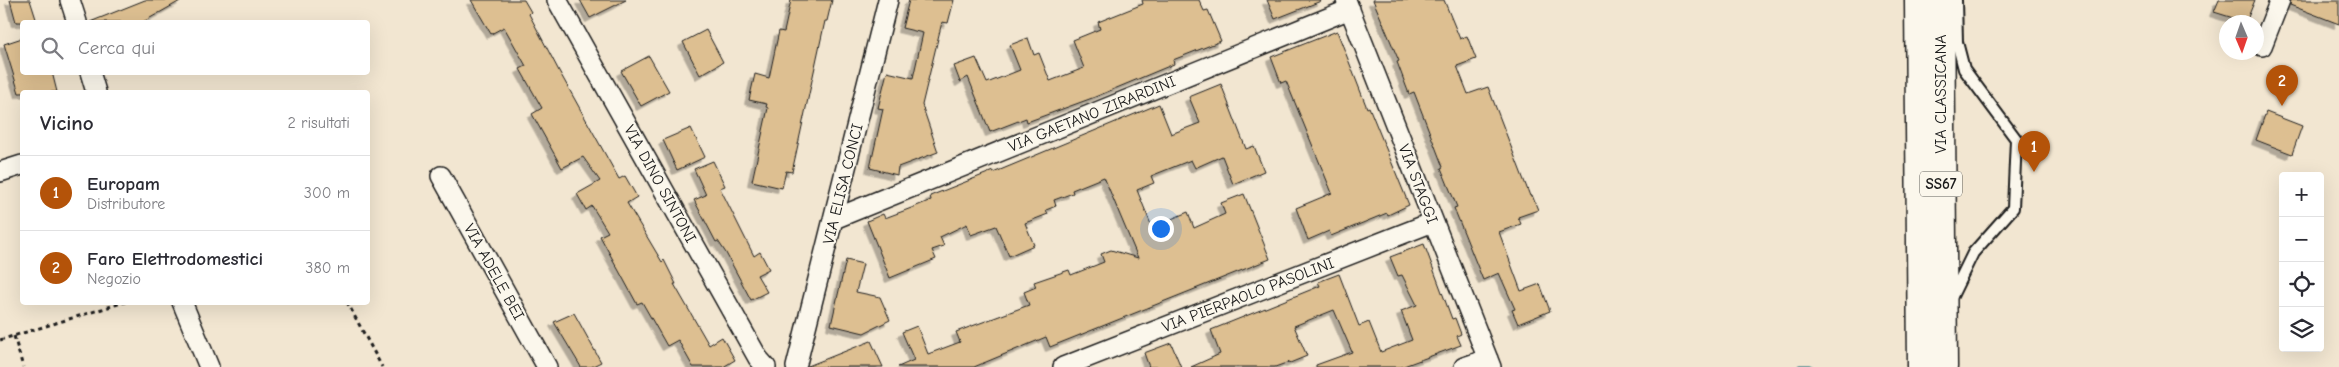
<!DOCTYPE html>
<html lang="it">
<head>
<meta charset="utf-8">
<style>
  body { margin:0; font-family:"Comic Neue",sans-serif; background:#f7f7f7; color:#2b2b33 }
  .controls { position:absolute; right:15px; bottom:15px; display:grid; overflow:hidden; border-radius:5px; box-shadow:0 5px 20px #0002 }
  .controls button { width:45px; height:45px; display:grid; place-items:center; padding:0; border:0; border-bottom:1px solid #e1e1e2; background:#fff; color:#2b2b33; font:25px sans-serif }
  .compass { position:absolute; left:2219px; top:15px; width:45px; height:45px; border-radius:50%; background:#fff; box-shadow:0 5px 20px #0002; rotate:178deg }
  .you { position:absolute; left:1160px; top:228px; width:18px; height:18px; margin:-12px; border:4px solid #fff; border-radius:50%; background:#1a73e8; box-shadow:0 0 0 8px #1a73e833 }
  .badge { display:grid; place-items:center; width:32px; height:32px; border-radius:50%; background:#b45309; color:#fff; font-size:16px; font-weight:700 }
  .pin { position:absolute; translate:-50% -41px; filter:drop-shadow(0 1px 2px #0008) }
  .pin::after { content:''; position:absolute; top:26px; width:18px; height:15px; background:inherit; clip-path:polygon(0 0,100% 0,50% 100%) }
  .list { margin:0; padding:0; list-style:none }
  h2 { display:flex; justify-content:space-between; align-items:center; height:65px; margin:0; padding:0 20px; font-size:21px }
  h2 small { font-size:16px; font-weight:400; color:#7c7c81 }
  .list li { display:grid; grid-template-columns:32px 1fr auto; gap:15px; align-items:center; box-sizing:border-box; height:75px; padding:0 20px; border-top:1px solid #e1e1e2 }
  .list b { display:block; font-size:19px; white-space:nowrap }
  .list p { margin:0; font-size:16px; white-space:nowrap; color:#7c7c81 }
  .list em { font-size:16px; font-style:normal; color:#7c7c81 }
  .icon { flex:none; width:28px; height:28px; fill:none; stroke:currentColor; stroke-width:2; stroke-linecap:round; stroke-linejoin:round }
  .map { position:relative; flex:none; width:2339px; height:367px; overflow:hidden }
  .search { position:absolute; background:#fff; box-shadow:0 5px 20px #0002; left:20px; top:20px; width:350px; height:55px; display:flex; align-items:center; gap:12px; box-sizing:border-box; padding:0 18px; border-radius:5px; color:#7c7c81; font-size:19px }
  .panel { position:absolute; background:#fff; box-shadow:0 5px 20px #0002; left:20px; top:90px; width:350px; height:215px; border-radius:5px }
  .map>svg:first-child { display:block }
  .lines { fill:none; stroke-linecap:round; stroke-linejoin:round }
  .stream { stroke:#5c8c93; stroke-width:5.5 }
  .building { fill:#ddbf91; stroke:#1c1c1c; filter:url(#shadow) }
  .lane-casing { stroke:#1c1c1c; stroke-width:14 }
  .street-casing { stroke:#1c1c1c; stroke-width:22 }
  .highway-casing { stroke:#1c1c1c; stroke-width:31 }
  .path { stroke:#1c1c1c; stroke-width:3; stroke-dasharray:4 4; stroke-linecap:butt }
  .lane { stroke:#fbf7ec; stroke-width:10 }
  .street { stroke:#fbf7ec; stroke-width:19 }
  .highway { stroke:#fbf7ec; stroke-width:28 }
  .labels { text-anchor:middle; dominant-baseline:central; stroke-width:4; stroke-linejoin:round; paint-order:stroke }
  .shield { fill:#fbf7ec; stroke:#5f5e5a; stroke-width:1 }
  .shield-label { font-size:15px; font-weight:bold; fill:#1c1c1c }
  .street-label { font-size:16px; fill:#1c1c1c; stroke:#fbf7ec }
</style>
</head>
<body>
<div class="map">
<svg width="2339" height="367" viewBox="0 0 2339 367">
  <defs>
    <filter id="shadow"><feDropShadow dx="-4.5" dy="4.5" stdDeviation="0" flood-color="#0004"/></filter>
  </defs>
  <rect width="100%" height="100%" fill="#f2e6d1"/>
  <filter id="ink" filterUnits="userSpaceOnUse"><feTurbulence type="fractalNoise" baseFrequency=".02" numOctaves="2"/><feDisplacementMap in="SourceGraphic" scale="10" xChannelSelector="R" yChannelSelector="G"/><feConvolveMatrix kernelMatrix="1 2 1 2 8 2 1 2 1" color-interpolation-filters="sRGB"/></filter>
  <g filter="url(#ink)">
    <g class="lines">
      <path class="stream" d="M 1800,367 L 1810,367"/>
    </g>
    <path class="building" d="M 10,0 L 30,0 L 37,22 L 16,22 Z
      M 145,0 L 182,0 L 143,22 L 90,22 Z
      M 471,0 L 524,0 L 531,12 L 529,14 L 559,71 L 619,179 L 625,176 L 637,197 L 627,203 L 662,262 L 664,260 L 676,284 L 674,284 L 709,345 L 722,337 L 735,360 L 723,367 L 693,367 L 678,340 L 667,346 L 642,302 L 637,304 L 600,236 L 608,232 L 592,206 L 586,210 L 577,194 L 600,181 L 583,157 L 562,168 L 532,114 L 542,108 L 520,69 L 526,66 L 504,27 L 491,34 Z
      M 580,0 L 626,0 L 590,18 Z
      M 791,0 L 832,0 L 827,21 L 825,21 L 792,172 L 786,171 L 782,188 L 752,181 L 768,108 L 766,107 L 767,104 L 749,100 L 755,74 L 769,78 L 779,31 L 784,32 Z
      M 909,0 L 954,0 L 948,23 L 942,22 L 922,105 L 938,152 L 898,167 L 897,175 L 870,168 L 883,109 L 878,108 L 887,72 L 913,78 L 923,33 L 902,28 Z
      M 1142,0 L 1199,0 L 1204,11 L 1208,10 L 1221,41 L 1173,60 L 1174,64 L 1095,97 L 1027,122 L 1026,118 L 990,132 L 968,77 L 960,82 L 954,66 L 976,58 L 987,83 L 1020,70 L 1010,45 L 1028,38 L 1034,55 L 1039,53 L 1050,81 L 1084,68 L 1073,40 L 1100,29 L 1098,22 L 1143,4 Z
      M 1267,0 L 1321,0 L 1321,1 L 1275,19 Z
      M 1373,0 L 1444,0 L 1460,39 L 1467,36 L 1476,59 L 1457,66 L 1468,94 L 1488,87 L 1530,196 L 1532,195 L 1538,210 L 1518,217 L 1521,224 L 1499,232 L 1521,291 L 1540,284 L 1550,311 L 1518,324 L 1512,310 L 1515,309 L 1499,273 L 1483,280 L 1454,208 L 1457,207 L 1441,168 L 1443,167 L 1414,92 L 1409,94 L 1397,62 L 1399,61 Z
      M 2219,0 L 2255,0 L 2246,22 L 2214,12 Z
      M 2291,0 L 2339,0 L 2339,24 L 2290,5 Z
      M 706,30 L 723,62 L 700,75 L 683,42 Z
      M 1337,31 L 1367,108 L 1369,107 L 1409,205 L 1388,215 L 1387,213 L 1331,236 L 1329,231 L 1308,240 L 1296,208 L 1332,193 L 1286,81 L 1281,83 L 1271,57 Z
      M 22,38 L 22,72 L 52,72 L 57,92 L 19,93 L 4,44 Z
      M 649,56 L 669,91 L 641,106 L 621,71 Z
      M 1221,84 L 1246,149 L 1254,146 L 1264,171 L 1233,184 L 1222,156 L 1195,168 L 1191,160 L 1151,176 L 1154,183 L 1137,190 L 1152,227 L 1188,212 L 1194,228 L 1225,214 L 1221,203 L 1244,194 L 1270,259 L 1050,347 L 1046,337 L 974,367 L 898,367 L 914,360 L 902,332 L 917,326 L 928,354 L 960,342 L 956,332 L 1029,305 L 1024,292 L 1036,287 L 1034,282 L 1069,270 L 1071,275 L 1104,262 L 1101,254 L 1111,250 L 1138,258 L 1104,177 L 1072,190 L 1073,193 L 1054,200 L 1056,206 L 1046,210 L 1048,214 L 1025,223 L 1034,245 L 1009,256 L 996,226 L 971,235 L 967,224 L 940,237 L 944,246 L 932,250 L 936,259 L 890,278 L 867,221 L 883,214 L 885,218 L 914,207 L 931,200 L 930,196 L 993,171 L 993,173 L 1159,104 L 1171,134 L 1200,123 L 1189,97 Z
      M 2266,112 L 2302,126 L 2292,154 L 2256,140 Z
      M 691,128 L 705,157 L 677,170 L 663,140 Z
      M 713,161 L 725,186 L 720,188 L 754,256 L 760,252 L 769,269 L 757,275 L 767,292 L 751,300 L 726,253 L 718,241 L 716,242 L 694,200 L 706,195 L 694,169 Z
      M 1424,244 L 1452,319 L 1455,318 L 1461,334 L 1457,336 L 1461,345 L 1401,367 L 1316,367 L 1316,365 L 1352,352 L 1334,310 L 1294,326 L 1307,356 L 1290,363 L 1289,362 L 1275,367 L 1191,367 L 1220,354 L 1211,330 L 1320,286 L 1318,282 L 1339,274 L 1359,326 L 1369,322 L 1381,352 L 1412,340 L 1401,311 L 1417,305 L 1402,275 L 1398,276 L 1390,257 Z
      M 846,260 L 863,264 L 856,292 L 880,297 L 890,320 L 864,333 L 831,325 Z
      M 574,313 L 601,362 L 591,367 L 581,367 L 554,322 Z
      M 871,341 L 883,367 L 808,367 L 808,366 Z
      M 1171,343 L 1181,367 L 1149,367 L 1144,353 Z"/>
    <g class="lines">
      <defs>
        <path id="lane" d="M 1952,296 L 1973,253 L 2013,208 L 2016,139 L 1964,69 L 1957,42 L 1956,0"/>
        <path id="street" d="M 70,0 L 77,22
          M 557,0 L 758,358 L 766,367
          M 1346,0 L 1491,367
          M 2262,46 L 2280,0
          M 90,72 L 96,92
          M 0,172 L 22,165
          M 441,176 L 547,367
          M 834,219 L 1350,9
          M 182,302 L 209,367
          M 796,367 L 888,0
          M 1063,367 L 1433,222
          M 1464,367 L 1488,359"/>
        <path id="highway" d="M 1919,0 L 1922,367
          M 1940,0 L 1943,367"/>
      </defs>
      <use href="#lane" class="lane-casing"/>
      <use href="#street" class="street-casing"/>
      <use href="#highway" class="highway-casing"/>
      <path class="path" d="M 347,302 L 382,367
        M 14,336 L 23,367
        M 0,340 L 125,302"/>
      <use href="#lane" class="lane"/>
      <use href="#street" class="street"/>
      <use href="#highway" class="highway"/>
    </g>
  </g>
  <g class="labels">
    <rect class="shield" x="1920" y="171.5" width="42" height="25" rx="4"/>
    <g class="shield-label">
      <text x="1941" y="184">SS67</text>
    </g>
    <g class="street-label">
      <text transform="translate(1941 94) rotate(-90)">VIA CLASSICANA</text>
      <text transform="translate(1092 114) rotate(-22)">VIA GAETANO ZIRARDINI</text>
      <text transform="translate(660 184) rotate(61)">VIA DINO SINTONI</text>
      <text transform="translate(843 184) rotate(-76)">VIA ELISA CONCI</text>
      <text transform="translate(1418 184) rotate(69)">VIA STAGGI</text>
      <text transform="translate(494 272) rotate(61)">VIA ADELE BEI</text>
      <text transform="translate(1248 295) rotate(-21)">VIA PIERPAOLO PASOLINI</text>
    </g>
  </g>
</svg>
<div class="controls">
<button>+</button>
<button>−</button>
<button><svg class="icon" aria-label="locate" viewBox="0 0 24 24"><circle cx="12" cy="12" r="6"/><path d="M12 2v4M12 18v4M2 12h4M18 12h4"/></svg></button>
<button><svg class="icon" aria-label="layers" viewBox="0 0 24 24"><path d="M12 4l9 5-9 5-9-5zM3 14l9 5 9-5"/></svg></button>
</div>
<svg class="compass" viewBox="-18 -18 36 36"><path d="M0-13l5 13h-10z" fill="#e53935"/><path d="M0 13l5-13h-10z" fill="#7c7c81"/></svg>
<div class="you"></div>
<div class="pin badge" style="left:2034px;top:172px">1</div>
<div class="pin badge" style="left:2282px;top:106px">2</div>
<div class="search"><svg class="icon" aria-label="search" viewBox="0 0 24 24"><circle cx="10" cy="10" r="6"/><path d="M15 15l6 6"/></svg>Cerca qui</div>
<section class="panel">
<h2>Vicino<small>2 risultati</small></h2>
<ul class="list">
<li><span class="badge">1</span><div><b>Europam</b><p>Distributore</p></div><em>300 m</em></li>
<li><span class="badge">2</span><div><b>Faro Elettrodomestici</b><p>Negozio</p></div><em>380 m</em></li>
</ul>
</section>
</div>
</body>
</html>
